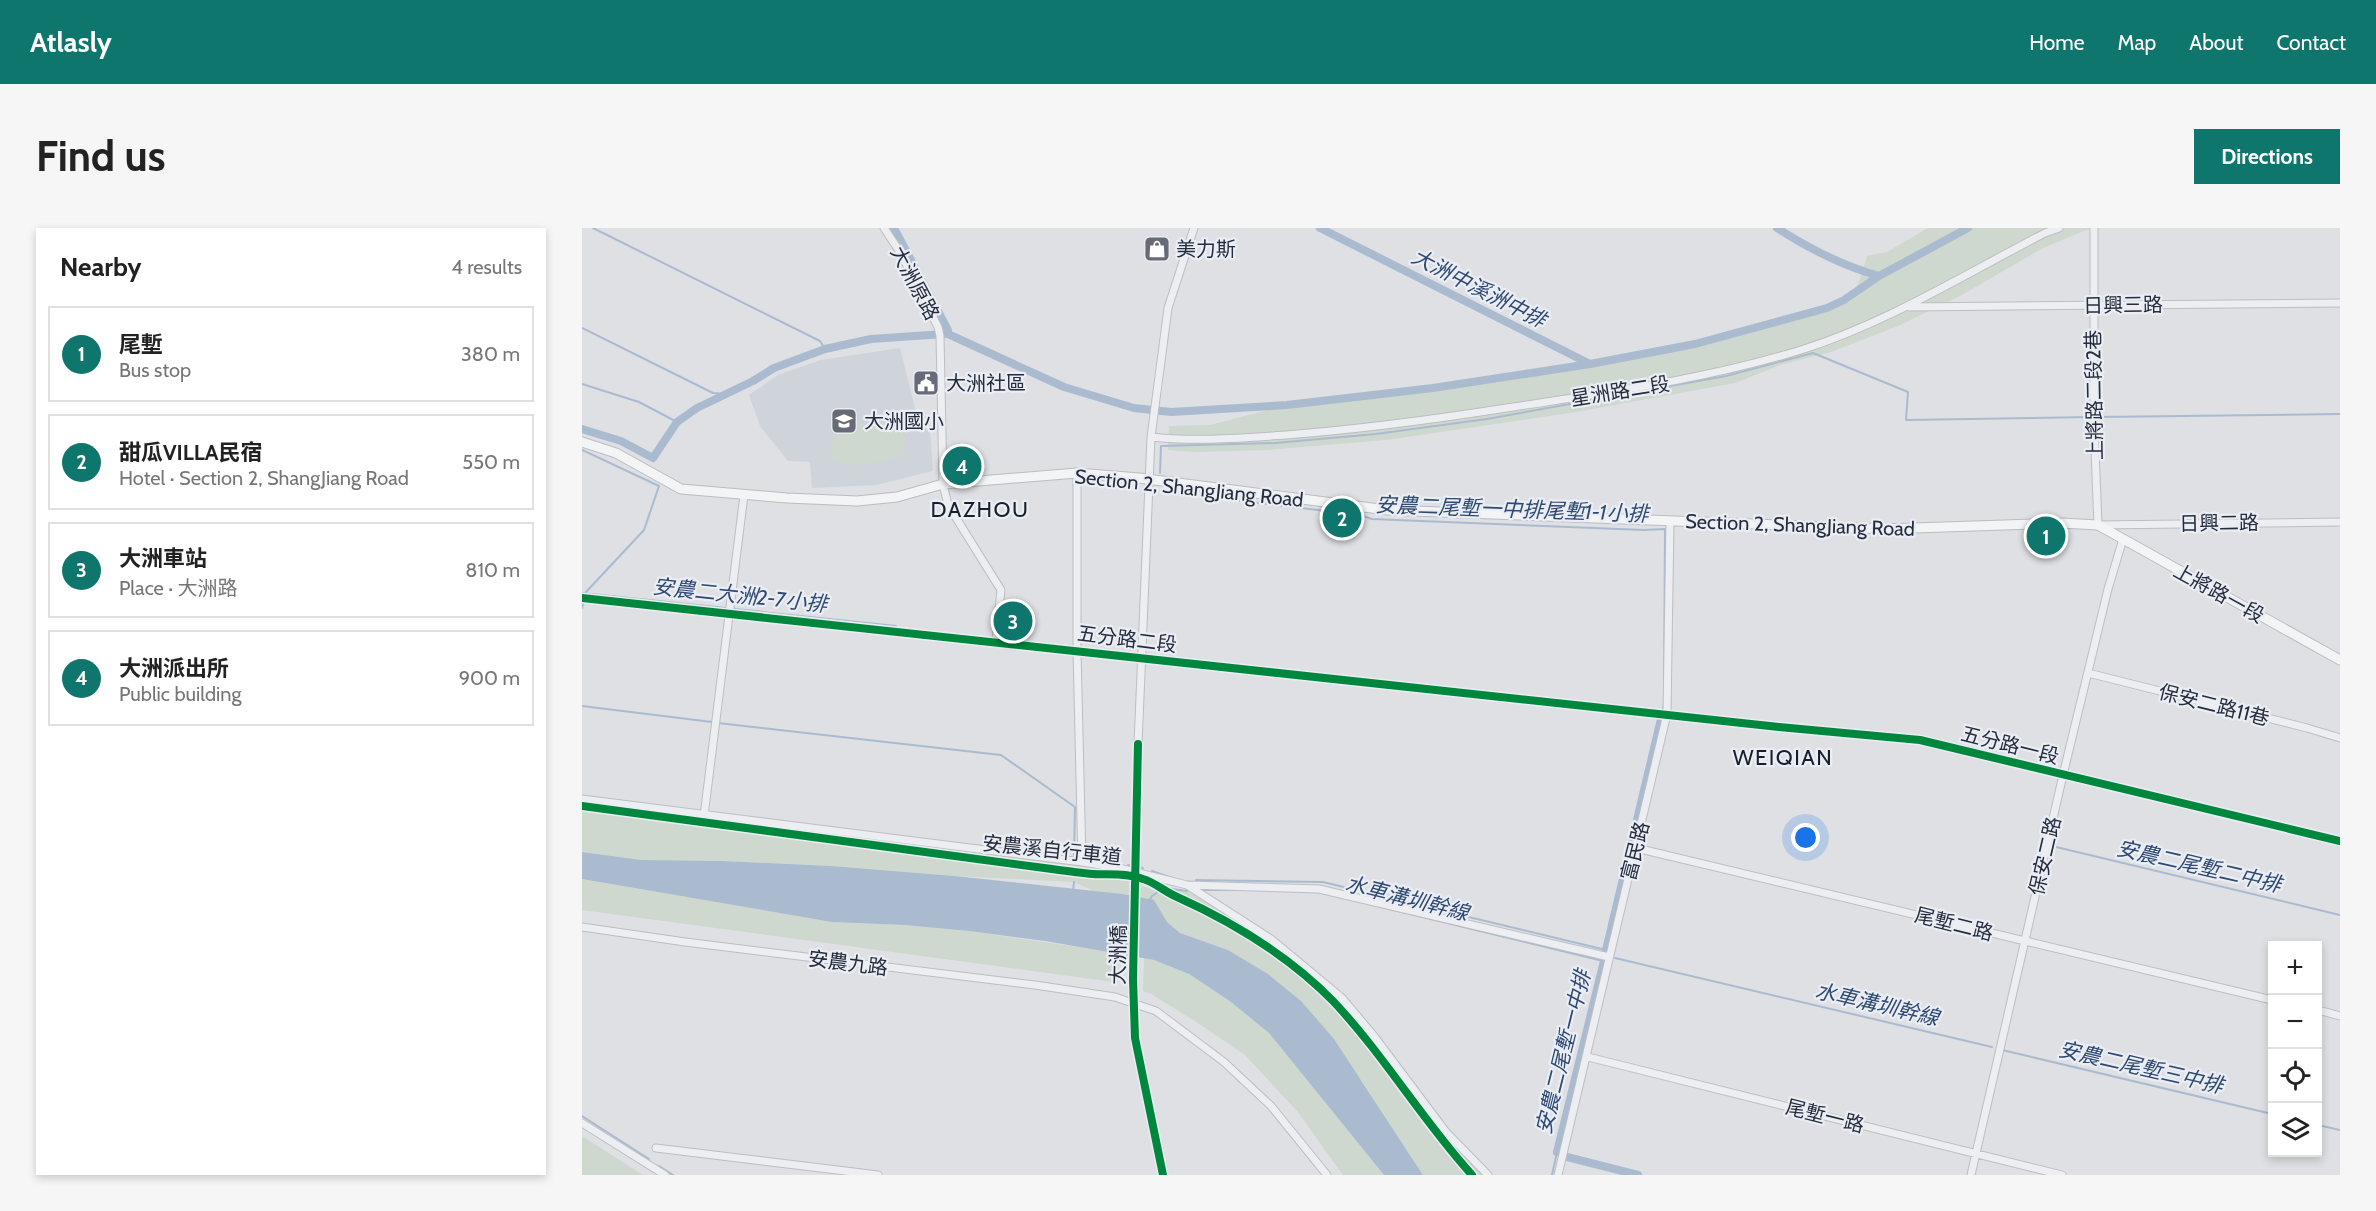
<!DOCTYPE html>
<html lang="en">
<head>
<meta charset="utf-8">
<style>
  body { margin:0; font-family:Cabin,"Noto Sans TC",sans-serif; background:#f6f6f6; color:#222 }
  .controls { position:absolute; right:18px; bottom:18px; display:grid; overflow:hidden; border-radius:0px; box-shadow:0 3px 9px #0003 }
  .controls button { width:54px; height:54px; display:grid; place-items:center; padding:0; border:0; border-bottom:2px solid #e0e0e0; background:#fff; color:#222; font:30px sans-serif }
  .you { position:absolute; left:1224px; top:610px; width:21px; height:21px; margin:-15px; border:4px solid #fff; border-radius:50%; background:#1a73e8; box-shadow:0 0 0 9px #1a73e833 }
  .badge { display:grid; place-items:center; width:39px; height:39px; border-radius:50%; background:#0f766e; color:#fff; font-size:20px; font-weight:700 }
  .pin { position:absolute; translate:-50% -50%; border:3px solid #fff; box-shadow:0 2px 6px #0006 }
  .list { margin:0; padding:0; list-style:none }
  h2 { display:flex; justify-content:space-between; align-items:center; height:78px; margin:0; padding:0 24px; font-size:26px }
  h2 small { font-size:20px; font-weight:400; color:#767676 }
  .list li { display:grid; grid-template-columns:39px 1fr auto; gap:18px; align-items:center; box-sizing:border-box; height:96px; margin:0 12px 12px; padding:0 12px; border:2px solid #e0e0e0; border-radius:0px }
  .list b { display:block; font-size:22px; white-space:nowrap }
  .list p { margin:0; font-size:20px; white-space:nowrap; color:#767676 }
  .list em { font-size:20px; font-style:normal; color:#767676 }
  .icon { flex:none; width:33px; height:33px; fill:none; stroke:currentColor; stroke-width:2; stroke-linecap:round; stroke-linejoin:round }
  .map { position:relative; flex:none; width:1758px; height:947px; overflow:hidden; border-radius:0px }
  header { display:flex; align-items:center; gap:36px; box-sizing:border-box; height:84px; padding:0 30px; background:#0f766e; color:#fff }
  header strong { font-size:28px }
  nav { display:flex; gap:33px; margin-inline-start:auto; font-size:21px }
  .intro { display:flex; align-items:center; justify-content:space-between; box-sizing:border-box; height:144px; padding:0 36px }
  h1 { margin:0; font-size:42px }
  .button { padding:15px 27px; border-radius:0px; background:#0f766e; color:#fff; font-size:21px; font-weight:700 }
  main { display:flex; gap:36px; padding:0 36px }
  aside { flex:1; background:#fff; border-radius:0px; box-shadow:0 3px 9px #0003 }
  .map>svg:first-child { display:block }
  .built { fill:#cfd3da }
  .green { fill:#ced8ce }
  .water { fill:#aabbd0 }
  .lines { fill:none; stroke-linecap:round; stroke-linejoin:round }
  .stream { stroke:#aabbd0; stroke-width:2 }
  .canal { stroke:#aabbd0; stroke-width:8 }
  .minor-casing { stroke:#bcbec1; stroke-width:9 }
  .major-casing { stroke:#babdc1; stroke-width:11 }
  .minor { stroke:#edeef1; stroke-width:7 }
  .major { stroke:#f2f4f5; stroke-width:9 }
  .minor-bridge-casing { stroke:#bcbec1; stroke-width:9; stroke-linecap:butt }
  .minor-bridge { stroke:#edeef1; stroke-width:7 }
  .cycleway-casing { stroke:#eaeef4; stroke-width:11 }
  .cycleway { stroke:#00873e; stroke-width:8 }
  .labels { text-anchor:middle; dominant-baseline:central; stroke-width:4.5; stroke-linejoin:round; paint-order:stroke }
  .poi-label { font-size:20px; fill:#252c3d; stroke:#eaeef4; text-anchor:start }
  .street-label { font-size:20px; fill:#252c3d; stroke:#eaeef4 }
  .water-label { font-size:21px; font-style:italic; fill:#2e4972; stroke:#eaeef4 }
  .quarter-label { font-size:22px; letter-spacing:1.5px; fill:#171e2d; stroke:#eaeef4 }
</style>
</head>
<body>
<header>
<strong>Atlasly</strong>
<nav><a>Home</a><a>Map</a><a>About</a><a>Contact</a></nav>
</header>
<div class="intro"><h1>Find us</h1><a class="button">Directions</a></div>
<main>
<aside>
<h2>Nearby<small>4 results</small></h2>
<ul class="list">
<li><span class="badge">1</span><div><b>尾塹</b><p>Bus stop</p></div><em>380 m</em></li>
<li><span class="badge">2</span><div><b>甜瓜VILLA民宿</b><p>Hotel · Section 2, ShangJiang Road</p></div><em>550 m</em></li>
<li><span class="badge">3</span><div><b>大洲車站</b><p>Place · 大洲路</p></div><em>810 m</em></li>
<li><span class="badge">4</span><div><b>大洲派出所</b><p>Public building</p></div><em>900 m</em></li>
</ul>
</aside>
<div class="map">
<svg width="1758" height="947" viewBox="0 0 1758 947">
  <rect width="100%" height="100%" fill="#dee0e3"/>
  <path class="built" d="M 318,120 L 335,188 L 347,188 L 351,243 L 295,257 L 230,260 L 228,234 L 206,233 L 178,198 L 167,167 L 196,147 L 239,132 Z"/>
  <path class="green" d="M 1346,0 L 1514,0 L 1504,2 L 1461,20 L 1378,68 L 1316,98 L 1249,124 L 1201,136 L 1153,155 L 988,185 L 804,212 L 686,222 L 613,224 L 586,222 L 587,198 L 628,197 L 705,177 L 851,160 L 1008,136 L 1113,116 L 1245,80 C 1277,67 1275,60 1285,28 L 1305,24 Z
    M 307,195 L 315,197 L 324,208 C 325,215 324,221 319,226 C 310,236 236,248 249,215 C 251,209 255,204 261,202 C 275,197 292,197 307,195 Z
    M 0,574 L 527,641 L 530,649 L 540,650 L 574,663 L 577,659 L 602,662 L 641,682 L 689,711 L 760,770 L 864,904 L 906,947 L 841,947 L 780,853 L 686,746 L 646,722 L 598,705 L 585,694 L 572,672 L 512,663 L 492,654 L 373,648 L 249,638 L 141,633 L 60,632 L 0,624 Z
    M 0,651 L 250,694 L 322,697 L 387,703 L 537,725 L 536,756 L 525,753 L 0,682 Z
    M 562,730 L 572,732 L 607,746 L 649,774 L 687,805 L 802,947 L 761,947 L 715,883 L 663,827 L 613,793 L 569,766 L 561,763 Z
    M 0,908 L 61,947 L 0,947 Z"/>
  <path class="water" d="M 0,624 L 60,632 L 141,633 L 249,638 L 373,648 L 540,666 L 572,672 L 585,694 L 598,705 L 646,722 L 686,746 L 719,773 L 752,811 L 841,947 L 802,947 L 687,805 L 649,774 L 607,746 L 572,732 L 463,713 L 387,703 L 322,697 L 250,694 L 0,651 Z"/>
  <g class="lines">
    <path class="stream" d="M 11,0 L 238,113 L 243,121
      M 0,100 L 131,165 L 144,166
      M 0,156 L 57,174 L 95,194
      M 1515,189 L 1758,186
      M 0,222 L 77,258 L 62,302 L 4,364
      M 578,245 L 579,218 L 693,215 L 794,206 L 905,191 L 1144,148 L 1231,125 L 1326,164 L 1324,192 L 1509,189
      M 634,270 L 778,287 L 790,291 L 1062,302 L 1083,301 L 1082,462
      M 0,365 L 314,398
      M 0,380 L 2,372
      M 0,478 L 130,494
      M 1079,491 L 1082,476
      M 136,495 L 419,527 L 493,579 L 492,630
      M 1470,618 L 1758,687
      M 546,637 L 561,640
      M 570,643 L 590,650
      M 614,652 L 741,654 L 1024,722
      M 583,660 L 605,663
      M 620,662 L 656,662
      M 491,663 L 492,654
      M 567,673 L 570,668 L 576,664
      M 775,673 L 1021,733
      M 1033,730 L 1410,819
      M 1420,822 L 1690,886
      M 0,888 L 67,931
      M 1736,897 L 1758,902
      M 77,938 L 91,947
      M 970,947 L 975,924"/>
    <path class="canal" d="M 312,0 L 366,102 L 366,106 L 482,159 L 552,180 L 589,184 L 705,177 L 851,160 L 1008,136 L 1113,116 L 1245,80 L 1262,72 L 1297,48 L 1386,0
      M 738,0 L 1008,136
      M 1195,0 C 1226,20 1261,38 1297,48
      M 0,201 L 39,213 L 71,230 L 95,194 L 115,180 L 171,153 L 192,140 L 243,121 L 289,111 L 362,106
      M 1024,722 L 1079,491
      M 975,924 L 1022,733
      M 985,929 L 1056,947"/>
    <defs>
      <path id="minor" d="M 302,0 L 318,24 L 356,99 L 358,108 L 361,256 L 366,277 L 419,362 L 414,413
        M 1512,0 L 1512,197 L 1516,297 L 1758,294
        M 1327,79 L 1758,75
        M 569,209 C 613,214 659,210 704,207 C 780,201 855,191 931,179 C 1028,164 1125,151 1219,122 C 1305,95 1383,46 1463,5 L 1477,0
        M 495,245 L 495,422 L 500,634
        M 0,370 L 1197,499 L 1338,512 L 1758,613
        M 1506,445 L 1725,500 L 1758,510
        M 556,516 L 569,209 L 586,80 L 612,0
        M 0,571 L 500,634 L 537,640 L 605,657 L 737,661 L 1027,729
        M 122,588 L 162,267
        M 1054,620 L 1690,772
        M 605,657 L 689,711 L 760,770 L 792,808 L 864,904 L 906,947
        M 0,699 L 103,714 L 453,757 L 533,769 L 574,783 L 642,834 L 689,878 L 745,947
        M 1736,782 L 1758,788
        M 1006,829 L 1480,947
        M 0,895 L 83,947
        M 74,920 L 296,947
        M 579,936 L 581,947
        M 976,947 L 1085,486 L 1088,293
        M 1389,947 L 1481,547 L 1526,361 L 1541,311"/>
      <path id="major" d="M 0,214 L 34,225 L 99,261 L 205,270 L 275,273 L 315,269 L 361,256 L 495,245 L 557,250 L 805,282 L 1302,301 L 1479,295 L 1516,297 L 1758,432"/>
    </defs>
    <use href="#minor" class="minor-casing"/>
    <use href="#major" class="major-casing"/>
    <use href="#minor" class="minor"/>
    <use href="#major" class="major"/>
    <defs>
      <path id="minor-bridge" d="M 556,516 L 551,751 L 553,810 L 579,936"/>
    </defs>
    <use href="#minor-bridge" class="minor-bridge-casing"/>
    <use href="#minor-bridge" class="minor-bridge"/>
    <defs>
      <path id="cycleway" d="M 0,370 L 1197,499 L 1338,512 L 1758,613
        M 556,516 L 551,751 L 553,810 L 581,947
        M 0,578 L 470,641 C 484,643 498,645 511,646 C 528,647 545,645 561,651 C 572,654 582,663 593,668 C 651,694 706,727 751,773 C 802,827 840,892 890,947"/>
    </defs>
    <use href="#cycleway" class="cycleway-casing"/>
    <use href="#cycleway" class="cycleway"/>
  </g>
  <defs>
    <symbol id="shop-square" viewBox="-11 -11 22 22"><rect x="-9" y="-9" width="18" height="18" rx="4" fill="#666b77" stroke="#eaeef4"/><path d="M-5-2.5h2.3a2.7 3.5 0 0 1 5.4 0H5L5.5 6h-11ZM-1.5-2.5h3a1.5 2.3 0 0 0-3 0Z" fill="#fff"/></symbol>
    <symbol id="civic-square" viewBox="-11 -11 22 22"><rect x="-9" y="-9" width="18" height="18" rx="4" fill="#666b77" stroke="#eaeef4"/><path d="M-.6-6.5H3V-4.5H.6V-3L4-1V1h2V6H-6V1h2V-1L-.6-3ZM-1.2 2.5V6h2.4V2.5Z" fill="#fff"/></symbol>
    <symbol id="school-square" viewBox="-11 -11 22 22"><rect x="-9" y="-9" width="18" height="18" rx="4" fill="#666b77" stroke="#eaeef4"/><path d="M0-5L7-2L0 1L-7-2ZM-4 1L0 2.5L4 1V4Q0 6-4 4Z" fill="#fff"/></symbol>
  </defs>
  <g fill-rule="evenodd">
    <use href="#shop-square" x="560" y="6" width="30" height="30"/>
    <use href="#civic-square" x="329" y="140" width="30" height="30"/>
    <use href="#school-square" x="247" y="178" width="30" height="30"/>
  </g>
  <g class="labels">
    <g class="poi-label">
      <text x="594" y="21">美力斯</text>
      <text x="364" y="155">大洲社區</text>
      <text x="282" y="193">大洲國小</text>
    </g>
    <g class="street-label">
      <text transform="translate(333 55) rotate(62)">大洲原路</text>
      <text transform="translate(1541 77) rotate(-1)">日興三路</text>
      <text transform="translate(1038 163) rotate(-9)">星洲路二段</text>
      <text transform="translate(1512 167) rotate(-91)">上將路二段2巷</text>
      <text transform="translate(607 260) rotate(6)">Section 2, ShangJiang Road</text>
      <text transform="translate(1637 295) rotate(-1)">日興二路</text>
      <text transform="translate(1218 297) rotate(2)">Section 2, ShangJiang Road</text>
      <text transform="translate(1637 365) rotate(29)">上將路一段</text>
      <text transform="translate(545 411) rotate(7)">五分路二段</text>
      <text transform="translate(1632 477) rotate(14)">保安二路11巷</text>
      <text transform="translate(1428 517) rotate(14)">五分路一段</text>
      <text transform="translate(470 622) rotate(6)">安農溪自行車道</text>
      <text transform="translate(1053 623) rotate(-76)">富民路</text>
      <text transform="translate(1463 628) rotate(-77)">保安二路</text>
      <text transform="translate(1372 696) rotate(14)">尾塹二路</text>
      <text transform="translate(536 727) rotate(-89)">大洲橋</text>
      <text transform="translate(266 735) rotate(7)">安農九路</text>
      <text transform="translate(1243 888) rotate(14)">尾塹一路</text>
    </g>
    <g class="water-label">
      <text transform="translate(897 60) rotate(27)">大洲中溪洲中排</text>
      <text transform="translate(930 281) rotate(2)">安農二尾塹一中排尾塹1-1小排</text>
      <text transform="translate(158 367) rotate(6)">安農二大洲2-7小排</text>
      <text transform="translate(1617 638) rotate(13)">安農二尾塹二中排</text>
      <text transform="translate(825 670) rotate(14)">水車溝圳幹線</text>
      <text transform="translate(1295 776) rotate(13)">水車溝圳幹線</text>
      <text transform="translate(981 824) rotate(-76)">安農二尾塹一中排</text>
      <text transform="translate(1559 839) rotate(13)">安農二尾塹三中排</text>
    </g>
    <g class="quarter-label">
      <text x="398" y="281">DAZHOU</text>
      <text x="1201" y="529">WEIQIAN</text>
    </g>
  </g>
</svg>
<div class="controls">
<button>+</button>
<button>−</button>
<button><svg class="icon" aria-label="locate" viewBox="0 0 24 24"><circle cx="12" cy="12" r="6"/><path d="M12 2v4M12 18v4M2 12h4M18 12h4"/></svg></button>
<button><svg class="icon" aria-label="layers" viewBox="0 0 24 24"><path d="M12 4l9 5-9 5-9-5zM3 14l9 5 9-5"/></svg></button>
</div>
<div class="you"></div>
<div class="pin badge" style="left:1464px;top:308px">1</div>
<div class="pin badge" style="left:760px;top:290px">2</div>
<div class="pin badge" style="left:431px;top:393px">3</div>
<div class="pin badge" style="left:380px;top:238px">4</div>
</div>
</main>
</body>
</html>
